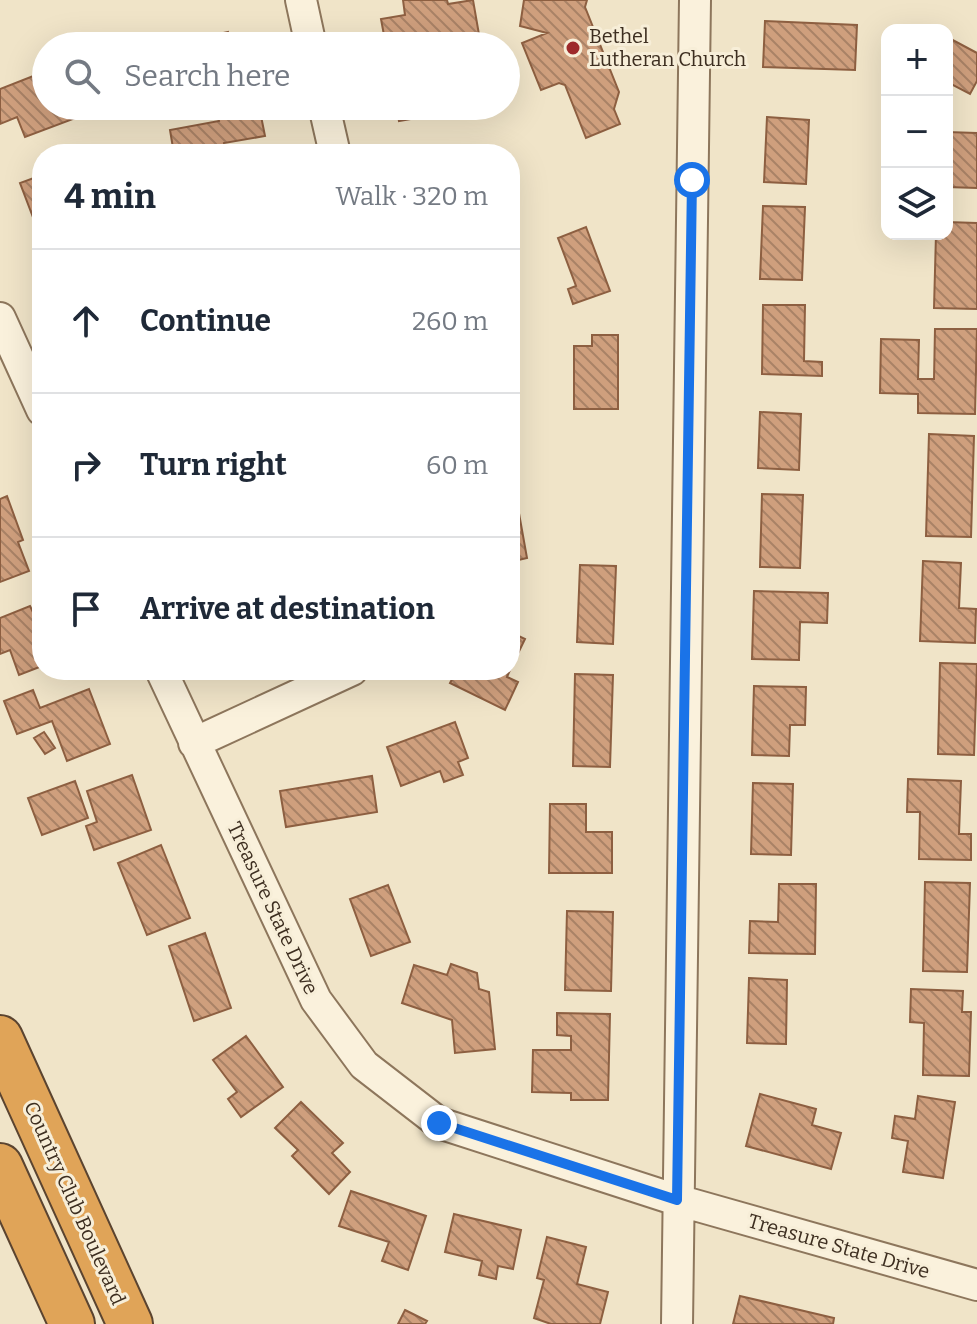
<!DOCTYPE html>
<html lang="en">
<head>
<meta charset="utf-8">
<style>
  body { margin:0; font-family:Bitter,serif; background:#f6f6f7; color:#1f2937 }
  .controls { position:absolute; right:24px; top:24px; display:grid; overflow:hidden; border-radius:16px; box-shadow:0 8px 32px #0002 }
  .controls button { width:72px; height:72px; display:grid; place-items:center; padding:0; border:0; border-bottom:2px solid #e0e1e3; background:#fff; color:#1f2937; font:40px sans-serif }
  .stop { position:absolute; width:24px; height:24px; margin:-18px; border:6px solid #1a73e8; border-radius:50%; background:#fff }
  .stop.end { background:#1a73e8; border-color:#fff; box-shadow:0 2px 8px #0008 }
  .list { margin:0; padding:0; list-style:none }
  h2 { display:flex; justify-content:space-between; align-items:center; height:104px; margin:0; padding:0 32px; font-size:34px }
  h2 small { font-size:26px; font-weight:400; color:#747a83 }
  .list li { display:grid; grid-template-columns:52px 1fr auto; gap:24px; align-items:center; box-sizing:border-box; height:144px; padding:0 32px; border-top:2px solid #e0e1e3 }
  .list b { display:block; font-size:30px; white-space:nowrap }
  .list em { font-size:26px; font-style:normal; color:#747a83 }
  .icon { flex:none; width:44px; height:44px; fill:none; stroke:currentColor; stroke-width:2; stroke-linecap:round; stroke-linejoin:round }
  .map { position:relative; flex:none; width:977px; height:1324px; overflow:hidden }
  .search { position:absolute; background:#fff; box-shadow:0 8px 32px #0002; left:32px; top:32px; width:488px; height:88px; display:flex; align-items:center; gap:20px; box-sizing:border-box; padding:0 28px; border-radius:44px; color:#747a83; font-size:30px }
  .panel { position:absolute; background:#fff; box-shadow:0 8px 32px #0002; left:32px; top:144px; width:488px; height:536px; border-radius:32px }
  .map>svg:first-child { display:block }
  .building { fill:url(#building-back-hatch); stroke:#8d5f41; stroke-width:2 }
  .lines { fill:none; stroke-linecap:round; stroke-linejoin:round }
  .minor-casing { stroke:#8d765c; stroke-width:34 }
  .motorway-casing { stroke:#5b4430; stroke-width:48 }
  .minor { stroke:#faf1dc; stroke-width:30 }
  .motorway { stroke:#e0a458; stroke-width:44 }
  .route { stroke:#1a73e8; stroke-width:10 }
  .poi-dot { fill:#9e2a2b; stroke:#f7eed8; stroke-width:3 }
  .labels { text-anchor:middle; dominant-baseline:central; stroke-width:6; stroke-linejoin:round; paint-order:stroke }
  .poi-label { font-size:20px; fill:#3d2e20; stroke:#f7eed8; text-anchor:start }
  .street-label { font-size:20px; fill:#3d2e20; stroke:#f7eed8 }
</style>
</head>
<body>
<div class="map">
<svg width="977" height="1324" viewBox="0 0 977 1324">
  <defs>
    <pattern id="building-back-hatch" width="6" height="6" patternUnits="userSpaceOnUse" patternTransform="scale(2)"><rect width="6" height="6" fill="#cf9f7d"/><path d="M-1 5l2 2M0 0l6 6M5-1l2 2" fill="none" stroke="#a98266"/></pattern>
  </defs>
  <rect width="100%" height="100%" fill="#f0e4c8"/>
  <path class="building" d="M 403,0 L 447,0 L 448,4 L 473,0 L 481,46 L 386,46 L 381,19 L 405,15 Z
    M 524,0 L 587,0 L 585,7 L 619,92 L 614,109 L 620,124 L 586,138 L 565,85 L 559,83 L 541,90 L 522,43 L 547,33 L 520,26 Z
    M 765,21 L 857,25 L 855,70 L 763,67 Z
    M 228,32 L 231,44 L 250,40 L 252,46 L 165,46 Z
    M 947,37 L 977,53 L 977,81 L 970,94 L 947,82 Z
    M 46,71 L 46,106 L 78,106 L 81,116 L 25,137 L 17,117 L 0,124 L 0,89 Z
    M 245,106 L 259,106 L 265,136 L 224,143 L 226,154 L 174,154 L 170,130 L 219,121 L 217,111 Z
    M 396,106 L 484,106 L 399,121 Z
    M 767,117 L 809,120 L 806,184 L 764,182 Z
    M 947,132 L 977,133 L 977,188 L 947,187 Z
    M 42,175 L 42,241 L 20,183 Z
    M 763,206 L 805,207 L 802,280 L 760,279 Z
    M 947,222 L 977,223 L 977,309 L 934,308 L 936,234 L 947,234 Z
    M 586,227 L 610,291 L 573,304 L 568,289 L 576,286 L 558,238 Z
    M 763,305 L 805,305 L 804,361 L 822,362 L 822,376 L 762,374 Z
    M 935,329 L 977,329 L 975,414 L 918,413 L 918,394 L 880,393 L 881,339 L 919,340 L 918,379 L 934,379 Z
    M 592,335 L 618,335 L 618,409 L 574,409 L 574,346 L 592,346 Z
    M 760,412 L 801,414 L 799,470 L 758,468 Z
    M 929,434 L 974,436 L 971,537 L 926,536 Z
    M 510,463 L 527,558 L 510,562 Z
    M 762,494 L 803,495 L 800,568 L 760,567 Z
    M 7,496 L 23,540 L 18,542 L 29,571 L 0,582 L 0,499 Z
    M 923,561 L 961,563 L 959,608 L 976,609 L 975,643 L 920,641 Z
    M 580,565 L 616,566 L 613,644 L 577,642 Z
    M 754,591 L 828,593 L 827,623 L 800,622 L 799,660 L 752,659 Z
    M 30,606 L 42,631 L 42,666 L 19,675 L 10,650 L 0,654 L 0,618 Z
    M 510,632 L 525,639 L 510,670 Z
    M 940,663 L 977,664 L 974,755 L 938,754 Z
    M 457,670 L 510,670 L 507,677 L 518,682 L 505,710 L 450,683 Z
    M 575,674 L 613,675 L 610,767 L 573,766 Z
    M 754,686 L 806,687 L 805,725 L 790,725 L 789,756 L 752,755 Z
    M 89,689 L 110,744 L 67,761 L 52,721 L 17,734 L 4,701 L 33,690 L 40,708 Z
    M 455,722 L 468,758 L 458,762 L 463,775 L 444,782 L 440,771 L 401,786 L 387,747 Z
    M 44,732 L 55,748 L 45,754 L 34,738 Z
    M 132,775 L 151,830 L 94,850 L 86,826 L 97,822 L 87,791 Z
    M 372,776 L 377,812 L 286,827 L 280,791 Z
    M 908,779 L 961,781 L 959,834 L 971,834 L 971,860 L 919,859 L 920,812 L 907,812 Z
    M 75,781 L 88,818 L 42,835 L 28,798 Z
    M 753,783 L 793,784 L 791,855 L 751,854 Z
    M 550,804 L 586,804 L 586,832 L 612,832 L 612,873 L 549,873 Z
    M 161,845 L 190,918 L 147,935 L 118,863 Z
    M 925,882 L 970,883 L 967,972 L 923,971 Z
    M 779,884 L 816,884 L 815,954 L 749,953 L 750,921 L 778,922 Z
    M 388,885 L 410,942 L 371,956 L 350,899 Z
    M 567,911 L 613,912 L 611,991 L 565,990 Z
    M 205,933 L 231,1008 L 194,1021 L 169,946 Z
    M 451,964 L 477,973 L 479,989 L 489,992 L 495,1049 L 455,1053 L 452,1020 L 402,1003 L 414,965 L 447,975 Z
    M 749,978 L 787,980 L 786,1044 L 747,1043 Z
    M 911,989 L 963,991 L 962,1012 L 971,1012 L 969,1076 L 923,1075 L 924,1023 L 910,1022 Z
    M 557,1013 L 610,1014 L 608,1100 L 571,1100 L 571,1093 L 532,1092 L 533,1050 L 571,1050 L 571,1036 L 557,1035 Z
    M 246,1036 L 283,1087 L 241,1117 L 228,1099 L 237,1092 L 213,1060 Z
    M 760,1094 L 816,1109 L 812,1125 L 841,1133 L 831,1169 L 746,1146 Z
    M 918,1096 L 955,1102 L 943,1178 L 903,1172 L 908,1141 L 892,1138 L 895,1116 L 915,1119 Z
    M 301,1102 L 343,1143 L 332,1153 L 350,1172 L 329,1194 L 292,1156 L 298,1150 L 275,1128 Z
    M 351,1191 L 426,1216 L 408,1270 L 382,1261 L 389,1242 L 339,1226 Z
    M 454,1214 L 521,1230 L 513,1269 L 498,1266 L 496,1279 L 479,1275 L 482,1261 L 445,1252 Z
    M 547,1237 L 586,1247 L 577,1284 L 608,1292 L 600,1324 L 551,1324 L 534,1318 L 544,1280 L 537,1278 Z
    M 740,1296 L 834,1318 L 833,1324 L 733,1324 Z
    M 405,1310 L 427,1321 L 425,1324 L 398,1324 Z"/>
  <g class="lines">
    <defs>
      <path id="minor" d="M 301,0 L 311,46
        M 324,106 L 335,154
        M 0,318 L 42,410
        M 161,670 L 316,1000 L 364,1065 L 439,1123 L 677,1200 L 977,1285
        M 194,743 L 352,670
        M 677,1324 L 695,0"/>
      <path id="motorway" d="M 0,1038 L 130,1324
        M 0,1166 L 72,1324"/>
    </defs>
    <use href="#minor" class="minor-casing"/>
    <use href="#motorway" class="motorway-casing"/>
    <use href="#minor" class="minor"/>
    <use href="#motorway" class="motorway"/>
  </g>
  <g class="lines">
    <path class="route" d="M 439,1123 L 677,1200 L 692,180"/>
  </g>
  <circle class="poi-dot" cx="573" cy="48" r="8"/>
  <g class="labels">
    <g class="poi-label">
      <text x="589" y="36">Bethel<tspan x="589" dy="23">Lutheran Church</tspan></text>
    </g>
    <g class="street-label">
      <text transform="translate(273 908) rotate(65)">Treasure State Drive</text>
      <text transform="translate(75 1203) rotate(66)">Country Club Boulevard</text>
      <text transform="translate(839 1246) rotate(16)">Treasure State Drive</text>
    </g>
  </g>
</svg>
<div class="controls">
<button>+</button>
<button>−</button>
<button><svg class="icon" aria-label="layers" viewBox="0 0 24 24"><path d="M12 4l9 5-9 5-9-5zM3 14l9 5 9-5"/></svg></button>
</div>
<div class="stop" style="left:692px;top:180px"></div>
<div class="stop end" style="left:439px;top:1123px"></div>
<div class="search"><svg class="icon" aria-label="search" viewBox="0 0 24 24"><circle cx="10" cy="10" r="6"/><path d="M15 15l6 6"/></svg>Search here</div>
<section class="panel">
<h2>4 min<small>Walk · 320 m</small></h2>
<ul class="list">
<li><svg class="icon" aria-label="ahead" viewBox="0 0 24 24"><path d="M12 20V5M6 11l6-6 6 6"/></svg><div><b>Continue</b></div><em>260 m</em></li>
<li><svg class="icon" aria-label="right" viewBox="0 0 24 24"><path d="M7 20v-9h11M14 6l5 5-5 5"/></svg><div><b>Turn right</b></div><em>60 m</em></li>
<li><svg class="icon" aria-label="arrive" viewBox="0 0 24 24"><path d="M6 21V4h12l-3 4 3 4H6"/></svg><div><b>Arrive at destination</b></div></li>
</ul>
</section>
</div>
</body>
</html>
